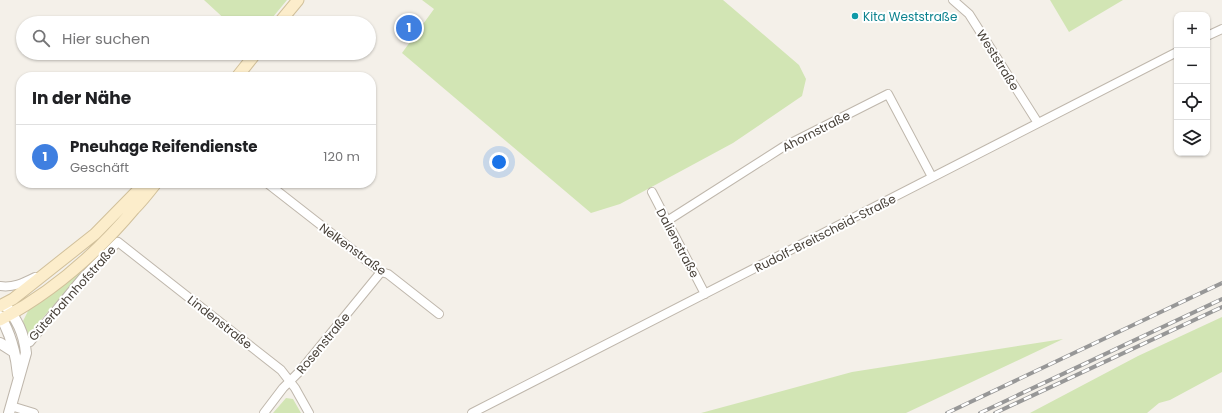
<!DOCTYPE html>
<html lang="de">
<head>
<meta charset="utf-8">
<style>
  body { margin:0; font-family:Poppins,sans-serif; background:#f2f2f2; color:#202124 }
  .controls { position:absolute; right:12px; top:12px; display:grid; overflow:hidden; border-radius:8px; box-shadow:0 1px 3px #0004 }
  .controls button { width:36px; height:36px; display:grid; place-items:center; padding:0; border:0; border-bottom:1px solid #e0e0e0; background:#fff; color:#202124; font:20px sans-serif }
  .you { position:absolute; left:499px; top:162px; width:14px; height:14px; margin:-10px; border:3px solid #fff; border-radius:50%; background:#1a73e8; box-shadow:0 0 0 6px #1a73e833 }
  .badge { display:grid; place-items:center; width:26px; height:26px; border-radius:50%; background:#ee3926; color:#fff; font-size:13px; font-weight:700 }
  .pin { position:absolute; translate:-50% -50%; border:2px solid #fff; box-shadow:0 1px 4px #0006 }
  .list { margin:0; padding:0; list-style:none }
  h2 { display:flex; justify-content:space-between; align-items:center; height:52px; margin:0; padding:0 16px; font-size:17px }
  h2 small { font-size:13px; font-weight:400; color:#757577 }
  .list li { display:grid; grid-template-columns:26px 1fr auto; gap:12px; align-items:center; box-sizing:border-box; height:64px; padding:0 16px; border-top:1px solid #e0e0e0 }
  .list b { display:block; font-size:15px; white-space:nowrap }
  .list p { margin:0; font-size:13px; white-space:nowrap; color:#757577 }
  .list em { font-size:13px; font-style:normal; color:#757577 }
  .icon { flex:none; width:22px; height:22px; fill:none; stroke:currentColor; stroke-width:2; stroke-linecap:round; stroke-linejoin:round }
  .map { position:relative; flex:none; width:1222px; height:413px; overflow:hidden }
  .search { position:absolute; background:#fff; box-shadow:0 1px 3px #0004; left:16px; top:16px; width:360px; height:44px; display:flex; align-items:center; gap:10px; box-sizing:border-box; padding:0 14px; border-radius:22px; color:#757577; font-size:15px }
  .panel { position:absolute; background:#fff; box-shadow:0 1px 3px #0004; left:16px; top:72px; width:360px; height:116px; border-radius:16px }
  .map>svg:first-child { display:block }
  .green { fill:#d2e5b4 }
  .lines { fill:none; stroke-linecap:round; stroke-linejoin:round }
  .minor-casing { stroke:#bfb7ac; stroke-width:10 }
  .tertiary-casing { stroke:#bfb7ac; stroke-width:12 }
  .secondary-casing { stroke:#d1c09b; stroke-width:13 }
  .minor { stroke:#fff; stroke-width:8 }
  .tertiary { stroke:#fff; stroke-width:10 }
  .secondary { stroke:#fcedcb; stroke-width:11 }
  .rail-casing { stroke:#979797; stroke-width:4 }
  .rail { stroke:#fff; stroke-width:2.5; stroke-dasharray:8; stroke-linecap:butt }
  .culture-dot { fill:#0f9aa8; stroke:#fff; stroke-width:1.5 }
  .labels { text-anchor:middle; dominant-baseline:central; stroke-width:4; stroke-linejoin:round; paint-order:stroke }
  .culture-label { font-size:12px; fill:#0d838f; stroke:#fff; text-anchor:start }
  .street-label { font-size:12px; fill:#474038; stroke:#fff }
</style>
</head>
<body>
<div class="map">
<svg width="1222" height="413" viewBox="0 0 1222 413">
  <rect width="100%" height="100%" fill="#f4f0e9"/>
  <path class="green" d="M 204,0 L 287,0 L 268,23 L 229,23 Z
    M 422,0 L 723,0 L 799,65 L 806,79 L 802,96 L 733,143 L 620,204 L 591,213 L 402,53 L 434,9 Z
    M 1050,0 L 1123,0 L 1069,32 Z
    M 115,235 L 116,239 L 80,275 L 27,336 L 23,321 L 30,307 Z
    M 1222,317 L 1222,372 L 1170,400 L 1159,403 L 1147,413 L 1030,413 L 1138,356 Z
    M 1063,339 L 906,413 L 701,413 L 852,372 Z
    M 286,398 L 293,399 L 301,413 L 273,413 Z"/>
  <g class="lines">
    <defs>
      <path id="minor" d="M 953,0 L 969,14 L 1038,123
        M 1207,36 L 1222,29
        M 267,183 L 381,272 L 388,274 L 439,314
        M 652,192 L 705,294
        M 667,221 L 783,147 L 888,94 L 932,177
        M 0,286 C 13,288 23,283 35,277
        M 25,343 L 30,342 L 83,277 L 118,242 L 281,370 L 295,388 L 309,413
        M 11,406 L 34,413
        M 264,413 L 283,388 L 300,371 L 381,272
        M 472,413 L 1177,52"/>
      <path id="tertiary" d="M 4,304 C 17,319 24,333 26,353 L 9,413
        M 0,316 C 11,334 16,355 18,375
        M 0,343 L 14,352"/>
      <path id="secondary" d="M 279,23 L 298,0
        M 237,77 L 256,53
        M 0,306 L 13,299 L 95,234 L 145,183
        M 0,320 C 51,293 97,253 134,209 C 142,201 149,192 156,183"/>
    </defs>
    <use href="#minor" class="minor-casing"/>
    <use href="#tertiary" class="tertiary-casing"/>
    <use href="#secondary" class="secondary-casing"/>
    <use href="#minor" class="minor"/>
    <use href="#tertiary" class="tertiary"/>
    <use href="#secondary" class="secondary"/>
    <defs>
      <path id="rail" d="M 947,413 L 1222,283
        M 980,413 L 1222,299
        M 995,413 L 1222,307"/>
    </defs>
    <use href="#rail" class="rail-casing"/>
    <use href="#rail" class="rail"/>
  </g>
  <circle class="culture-dot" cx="855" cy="16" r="4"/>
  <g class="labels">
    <g class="culture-label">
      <text x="863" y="16">Kita Weststraße</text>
    </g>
    <g class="street-label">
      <text transform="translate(998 60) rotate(58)">Weststraße</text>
      <text transform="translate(816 131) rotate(-27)">Ahornstraße</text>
      <text transform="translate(825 233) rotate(-27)">Rudolf-Breitscheid-Straße</text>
      <text transform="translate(678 243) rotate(62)">Dalienstraße</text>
      <text transform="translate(353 249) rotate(36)">Nelkenstraße</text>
      <text transform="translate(72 293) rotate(-48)">Güterbahnhofstraße</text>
      <text transform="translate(220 322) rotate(38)">Lindenstraße</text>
      <text transform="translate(323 343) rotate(-50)">Rosenstraße</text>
    </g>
  </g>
</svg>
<div class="controls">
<button>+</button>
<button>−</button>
<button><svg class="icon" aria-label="locate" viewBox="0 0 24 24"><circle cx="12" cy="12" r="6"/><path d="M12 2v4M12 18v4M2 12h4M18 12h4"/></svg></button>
<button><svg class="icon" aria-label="layers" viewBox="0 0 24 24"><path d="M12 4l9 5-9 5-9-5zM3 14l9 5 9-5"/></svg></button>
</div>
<div class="you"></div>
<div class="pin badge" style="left:409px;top:28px;background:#3f7fe0">1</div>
<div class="search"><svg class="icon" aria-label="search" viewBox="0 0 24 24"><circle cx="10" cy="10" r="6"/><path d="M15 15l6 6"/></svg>Hier suchen</div>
<section class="panel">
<h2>In der Nähe<small></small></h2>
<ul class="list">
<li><span class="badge" style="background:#3f7fe0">1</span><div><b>Pneuhage Reifendienste</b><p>Geschäft</p></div><em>120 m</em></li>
</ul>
</section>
</div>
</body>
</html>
